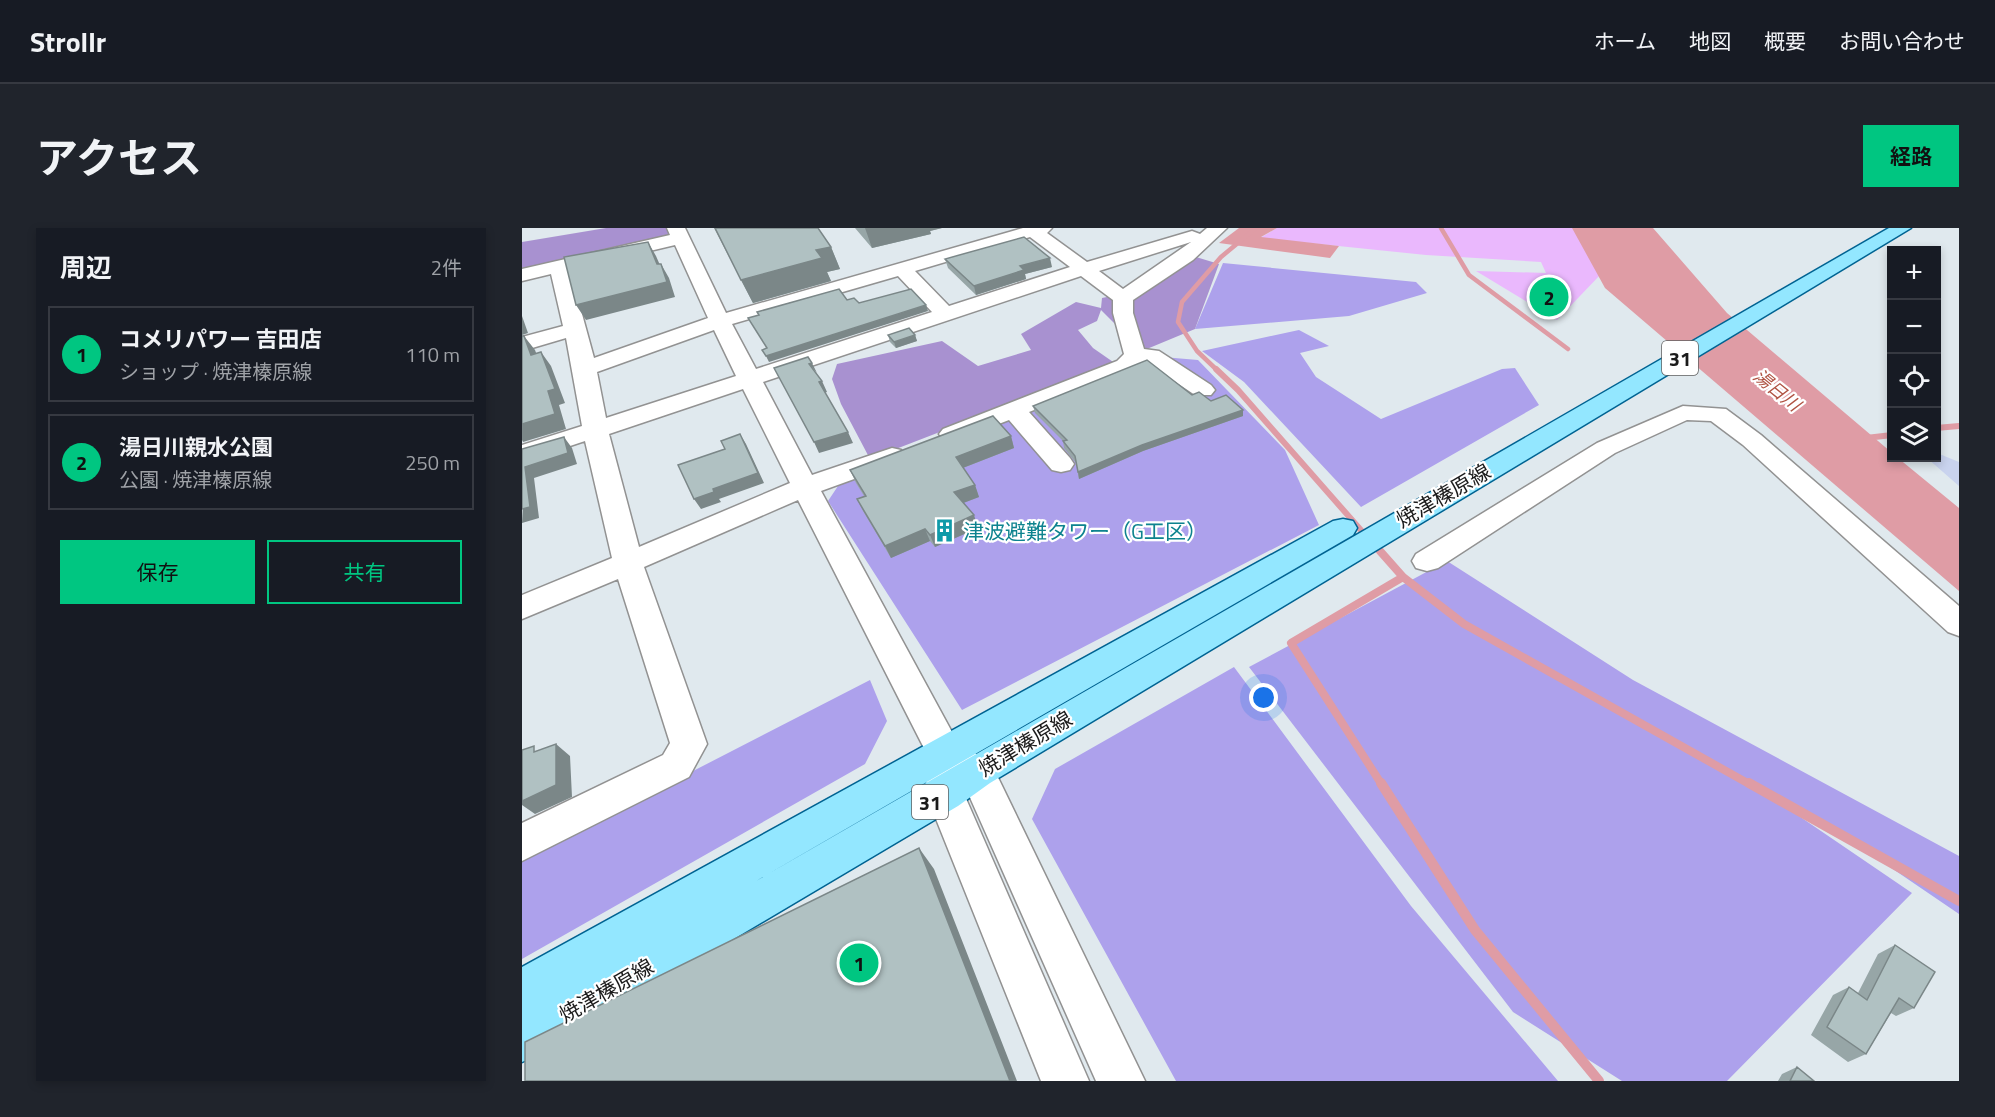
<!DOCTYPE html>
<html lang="ja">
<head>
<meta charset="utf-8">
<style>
  body { margin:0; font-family:"Titillium Web","Noto Sans JP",sans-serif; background:#20242c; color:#f1f3f6 }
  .controls { position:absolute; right:18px; top:18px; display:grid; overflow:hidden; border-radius:0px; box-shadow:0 3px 9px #0003 }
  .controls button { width:54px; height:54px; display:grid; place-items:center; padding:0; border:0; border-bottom:2px solid #363941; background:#171b24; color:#f1f3f6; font:30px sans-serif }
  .you { position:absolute; left:742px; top:470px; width:21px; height:21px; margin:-15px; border:4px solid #fff; border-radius:50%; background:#1a73e8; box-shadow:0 0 0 9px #1a73e833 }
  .badge { display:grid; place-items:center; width:39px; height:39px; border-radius:50%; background:#00c681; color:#111; font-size:20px; font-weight:700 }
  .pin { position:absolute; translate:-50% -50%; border:3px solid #fff; box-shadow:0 2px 6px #0006 }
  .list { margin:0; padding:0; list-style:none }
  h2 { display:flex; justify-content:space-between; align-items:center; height:78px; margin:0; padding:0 24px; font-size:26px }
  h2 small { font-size:20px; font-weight:400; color:#9ea1a6 }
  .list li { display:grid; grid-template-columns:39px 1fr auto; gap:18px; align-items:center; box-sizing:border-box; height:96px; margin:0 12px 12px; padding:0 12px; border:2px solid #363941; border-radius:0px }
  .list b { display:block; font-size:22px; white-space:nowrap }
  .list p { margin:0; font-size:20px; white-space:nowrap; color:#9ea1a6 }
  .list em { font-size:20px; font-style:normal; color:#9ea1a6 }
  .actions { display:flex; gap:12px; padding:18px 24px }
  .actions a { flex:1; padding:14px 0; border:2px solid #00c681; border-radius:0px; text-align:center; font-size:21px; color:#00c681 }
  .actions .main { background:#00c681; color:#111 }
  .icon { flex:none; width:33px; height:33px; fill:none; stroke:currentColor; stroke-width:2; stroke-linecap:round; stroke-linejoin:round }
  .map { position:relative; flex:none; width:1437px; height:853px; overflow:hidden; border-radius:0px }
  header { display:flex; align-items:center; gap:36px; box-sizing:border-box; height:84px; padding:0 30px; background:#171b24; border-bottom:2px solid #363941 }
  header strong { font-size:28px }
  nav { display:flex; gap:33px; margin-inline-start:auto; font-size:21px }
  .intro { display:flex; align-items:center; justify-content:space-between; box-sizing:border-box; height:144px; padding:0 36px }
  h1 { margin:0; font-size:42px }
  .button { padding:15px 27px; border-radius:0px; background:#00c681; color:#111; font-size:21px; font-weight:700 }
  main { display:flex; gap:36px; padding:0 36px }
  aside { flex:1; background:#171b24; border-radius:0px; box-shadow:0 3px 9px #0003 }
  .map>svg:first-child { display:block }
  .farmland { fill:#c9d3ee }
  .grass { fill:#ada1ec }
  .forest { fill:#a891d0 }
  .park { fill:#eab8fd }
  .water { fill:#df9ca5 }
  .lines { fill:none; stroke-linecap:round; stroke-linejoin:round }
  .stream-far3 { stroke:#df9ca5; stroke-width:4.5 }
  .stream-far2 { stroke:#df9ca5; stroke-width:6 }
  .stream-far1 { stroke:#df9ca5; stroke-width:8 }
  .stream { stroke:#df9ca5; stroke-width:10 }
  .minor-casing { stroke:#929292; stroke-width:3 }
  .major-casing { stroke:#006392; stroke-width:3 }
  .minor { fill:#fff; fill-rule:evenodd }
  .major { fill:#93e7ff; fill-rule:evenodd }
  .wall { fill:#97a6a7 }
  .shaded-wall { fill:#7b8788 }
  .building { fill:#b0c1c2; stroke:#7b8788; stroke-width:1.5 }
  .labels { text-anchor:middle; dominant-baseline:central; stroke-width:4.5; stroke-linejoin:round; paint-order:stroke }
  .far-water-label { font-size:18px; font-style:italic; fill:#b05343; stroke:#fff }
  .shield { fill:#fff; stroke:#5f5f5f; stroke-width:1.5 }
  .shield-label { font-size:20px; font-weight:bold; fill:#1b1b1b }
  .street-label { font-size:21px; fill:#1b1b1b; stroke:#fff }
  .culture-label { font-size:21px; fill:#0d838f; stroke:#fff; text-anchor:start }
</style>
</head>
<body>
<header>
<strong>Strollr</strong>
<nav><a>ホーム</a><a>地図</a><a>概要</a><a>お問い合わせ</a></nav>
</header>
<div class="intro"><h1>アクセス</h1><a class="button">経路</a></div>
<main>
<aside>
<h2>周辺<small>2件</small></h2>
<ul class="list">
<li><span class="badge">1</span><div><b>コメリパワー 吉田店</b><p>ショップ · 焼津榛原線</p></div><em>110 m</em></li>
<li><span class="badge">2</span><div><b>湯日川親水公園</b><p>公園 · 焼津榛原線</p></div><em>250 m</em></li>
</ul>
<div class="actions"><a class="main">保存</a><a>共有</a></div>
</aside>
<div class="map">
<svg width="1437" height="853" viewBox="0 0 1437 853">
  <rect width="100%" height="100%" fill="#e0e9ee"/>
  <path class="farmland" d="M 1415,225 L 1437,234 L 1437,258 L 1405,230 L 1414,230 Z"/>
  <path class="grass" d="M 701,35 L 894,54 L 905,65 L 827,88 L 673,101 Z
    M 777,102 L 807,118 L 778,125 L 794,149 L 859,191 L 980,141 L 993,140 L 1017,177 L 839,279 L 722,154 L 680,123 Z
    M 629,128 L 676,132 L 763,222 L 797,297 L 440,482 L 306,273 L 316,258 Z
    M 925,333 L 1111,452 L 1437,628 L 1437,686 L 1321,607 L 1224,552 L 1390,665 L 1205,853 L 1100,853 L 991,784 L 727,439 Z
    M 712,439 L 889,678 L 1036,853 L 654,853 L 510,591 L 533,541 Z
    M 348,452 L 365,493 L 343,536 L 0,731 L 0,631 Z"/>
  <path class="forest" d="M 84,0 L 148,0 L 151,6 L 0,41 L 0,14 Z
    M 674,29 L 697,36 L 673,101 L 620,123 L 579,82 L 575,93 L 556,102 L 571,120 L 594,136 L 348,231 L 319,176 L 310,151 L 315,136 L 420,113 L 456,138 L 509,122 L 499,106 L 554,74 L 579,80 L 580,70 L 610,64 Z"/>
  <path class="park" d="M 755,0 L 1054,0 L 1080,45 L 1035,92 L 954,43 L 1024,45 L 1019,34 L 904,27 L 738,10 Z"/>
  <path class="water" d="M 717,0 L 755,0 L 739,9 L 817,18 L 808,30 L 697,15 Z
    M 1050,0 L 1131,0 L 1205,85 L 1369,224 L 1370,230 L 1376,230 L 1437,280 L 1437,363 L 1083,60 Z"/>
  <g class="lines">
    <path class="stream-far3" d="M 919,0 L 947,47 L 1046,121
      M 696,143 L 675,123 L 656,94 L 660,74 L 699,29 L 734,0"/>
    <path class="stream-far2" d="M 694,141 L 716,162 L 859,325
      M 1414,200 L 1437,198
      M 1344,210 L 1370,207"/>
    <path class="stream-far1" d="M 858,323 L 881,349 L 942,396 L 1229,557
      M 860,557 L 769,415 L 881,349"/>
    <path class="stream" d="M 859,555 L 953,702 L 1077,853
      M 1227,555 L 1437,673"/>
    <defs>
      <path id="minor" d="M 145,0 L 163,0 L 204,85 L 501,0 L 530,0 L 525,5 L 565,34 L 670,3 L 678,6 L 685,0 L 705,0 L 671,32 L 611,72 L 611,85 L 622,121 L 637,123 L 689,157 L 693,162 L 689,167 L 673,167 L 624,134 L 619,134 L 611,143 L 507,184 L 548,230 L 552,236 L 548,242 L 539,244 L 530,242 L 487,192 L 430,214 L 421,211 L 417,206 L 421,201 L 595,133 L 602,126 L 591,85 L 591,72 L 559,48 L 241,154 L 290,247 L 370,220 L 379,222 L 383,228 L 379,234 L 299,263 L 437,517 L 468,533 L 623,853 L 574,853 L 442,556 L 442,566 L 567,853 L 519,853 L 404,566 L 405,526 L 276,272 L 122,339 L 185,516 L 167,549 L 0,633 L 0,595 L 141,527 L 148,515 L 96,351 L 0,391 L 0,367 L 90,330 L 63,213 L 0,234 L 0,217 L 60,198 L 44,110 L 0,123 L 0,109 L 41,98 L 29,46 L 0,53 L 0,41 L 148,7 ZM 508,9 L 548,39 L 427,78 L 393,43 ZM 669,14 L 601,61 L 577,43 ZM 153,17 L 186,90 L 72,130 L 48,42 ZM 376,48 L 410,84 L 234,141 L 210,96 ZM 192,102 L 214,148 L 84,190 L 75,144 ZM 221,161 L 268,255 L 117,319 L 87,206 Z
        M 1161,178 L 1204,181 L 1239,207 L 1437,378 L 1437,408 L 1426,404 L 1221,217 L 1189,193 L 1165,192 L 1093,225 L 916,340 L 905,343 L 894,340 L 890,333 L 894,326 L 1075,215 Z"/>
      <path id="major" d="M 1367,0 L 1389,0 L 468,555 L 436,578 L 16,827 L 0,834 L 0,739 L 811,293 L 821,291 L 831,293 L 835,300 L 831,307 L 234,653 Z"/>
    </defs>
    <use href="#minor" class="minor-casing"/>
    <use href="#major" class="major-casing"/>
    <use href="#minor" class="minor"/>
    <use href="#major" class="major"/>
  </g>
  <path class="wall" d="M 192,0 L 296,0 L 309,19 L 318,41 L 305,44 L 309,53 L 231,75 Z
    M 333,0 L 420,0 L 408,3 L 409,6 L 350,20 Z
    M 423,31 L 530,39 L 503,46 L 504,51 L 454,67 L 426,40 Z
    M 366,107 L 393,107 L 395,113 L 374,120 L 368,114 Z
    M 670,167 L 689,173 L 721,182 L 721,188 L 621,223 L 557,251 L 554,235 L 542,220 L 541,213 L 513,185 L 511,178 Z
    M 489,208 L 492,220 L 441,240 L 453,257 L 457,269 L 441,275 L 456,300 L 413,319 L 408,313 L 369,330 L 341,283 L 335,271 L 342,268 L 334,255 L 328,242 Z
    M 1373,717 L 1392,780 L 1374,788 L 1369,785 L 1344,826 L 1326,834 L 1289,807 L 1311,767 L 1327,759 L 1336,765 L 1356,726 Z
    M 1275,839 L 1292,853 L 1256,853 L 1260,846 Z"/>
  <path class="shaded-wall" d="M 343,0 L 420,0 L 408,3 L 409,6 L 350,20 Z
    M 126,14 L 134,28 L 144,51 L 135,36 Z
    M 309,19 L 318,41 L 305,44 L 309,53 L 231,75 L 219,52 L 294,22 Z
    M 528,30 L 530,39 L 503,46 L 504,51 L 454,67 L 452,58 L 498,38 Z
    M 139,36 L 147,50 L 153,69 L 64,92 L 54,77 Z
    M 404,77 L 406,83 L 247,134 L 244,128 Z
    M 0,88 L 6,105 L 0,107 Z
    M 393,107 L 395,113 L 374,120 L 372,114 Z
    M 2,108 L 13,122 L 20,141 L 9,127 Z
    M 19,124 L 29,138 L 43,175 L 37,177 L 44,201 L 1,214 L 0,212 L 0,196 L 26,163 Z
    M 290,135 L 295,145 L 287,136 Z
    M 300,153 L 305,164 L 302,165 L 297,154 Z
    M 721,182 L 721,188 L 621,223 L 557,251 L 556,244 L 620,217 Z
    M 326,204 L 331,215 L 297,225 L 292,214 Z
    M 218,206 L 224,216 L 242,255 L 197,271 L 199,274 L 179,281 L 172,271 L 191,261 Z
    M 489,208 L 492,220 L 438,241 L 434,229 Z
    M 42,209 L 50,220 L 55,236 L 12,250 L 17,290 L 0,295 L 3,239 Z
    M 453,257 L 457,269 L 436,277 L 432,264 Z
    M 452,287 L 456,300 L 413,319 L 408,307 Z
    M 403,301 L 408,313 L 369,330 L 363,318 Z
    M 34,516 L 48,528 L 50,569 L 13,586 L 0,577 L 0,573 Z
    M 397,620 L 412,641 L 495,853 L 488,853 Z"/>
  <path class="building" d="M 193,0 L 296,0 L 309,19 L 294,22 L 300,30 L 219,52 Z
    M 502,9 L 528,30 L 498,38 L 502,42 L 452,58 L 423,31 Z
    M 126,14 L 135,36 L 139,36 L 145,54 L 54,77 L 42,29 Z
    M 317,61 L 325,72 L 332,70 L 337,75 L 389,61 L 404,77 L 244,128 L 240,122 L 245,120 L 226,90 L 237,87 L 235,84 Z
    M 387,100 L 393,107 L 372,114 L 366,107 Z
    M 0,108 L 2,108 L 9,127 L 19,124 L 33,161 L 26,163 L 33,186 L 0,196 Z
    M 286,129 L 290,135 L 287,136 L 300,153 L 297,154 L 326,204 L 292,214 L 252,140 Z
    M 625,132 L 670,167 L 677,164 L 689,173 L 704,167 L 721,182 L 620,217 L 556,244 L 553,228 L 541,213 L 545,212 L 511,178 Z
    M 471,188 L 489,208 L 434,229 L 453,257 L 432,264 L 452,287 L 408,307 L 403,301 L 363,318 L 335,271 L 344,268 L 328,242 Z
    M 218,206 L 236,245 L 191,261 L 192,264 L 172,271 L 156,237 L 203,221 L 199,213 Z
    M 42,209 L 46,225 L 3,239 L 8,279 L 0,281 L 0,221 Z
    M 34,516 L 34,557 L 0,573 L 0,522 L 12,518 L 12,524 Z
    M 397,620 L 488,853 L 3,853 L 3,814 Z
    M 1373,717 L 1413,744 L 1392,780 L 1377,770 L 1344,826 L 1305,799 L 1327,759 L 1345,772 Z
    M 1275,839 L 1292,853 L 1268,853 Z"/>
  <defs>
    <symbol id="building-bare" viewBox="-9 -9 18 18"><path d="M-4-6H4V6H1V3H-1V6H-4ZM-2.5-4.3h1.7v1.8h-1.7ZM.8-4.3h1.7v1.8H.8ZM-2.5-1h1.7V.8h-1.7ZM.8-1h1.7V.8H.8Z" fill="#0f9aa8" stroke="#fff" stroke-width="2.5" paint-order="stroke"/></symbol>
  </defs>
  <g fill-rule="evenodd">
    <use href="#building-bare" x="406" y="286" width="33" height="33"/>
  </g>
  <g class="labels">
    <g class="far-water-label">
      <text transform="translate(1255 162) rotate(39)">湯日川</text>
    </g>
    <g class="shield">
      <rect x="1140" y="113" width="36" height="34" rx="4.5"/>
      <rect x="390" y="557" width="36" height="34" rx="4.5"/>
    </g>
    <g class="shield-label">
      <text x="1158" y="130">31</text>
      <text x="408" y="574">31</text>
    </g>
    <g class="street-label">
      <text transform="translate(921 267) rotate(-30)">焼津榛原線</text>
      <text transform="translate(503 515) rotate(-31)">焼津榛原線</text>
      <text transform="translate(84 762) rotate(-30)">焼津榛原線</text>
    </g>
    <g class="culture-label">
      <text x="441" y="303">津波避難タワー（G工区）</text>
    </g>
  </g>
</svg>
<div class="controls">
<button>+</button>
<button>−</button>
<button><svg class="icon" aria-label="locate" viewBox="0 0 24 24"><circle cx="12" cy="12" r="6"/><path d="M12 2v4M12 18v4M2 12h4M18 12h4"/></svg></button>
<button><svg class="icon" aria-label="layers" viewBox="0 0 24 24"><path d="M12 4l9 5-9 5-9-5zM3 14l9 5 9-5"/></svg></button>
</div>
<div class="you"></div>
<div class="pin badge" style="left:337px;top:735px">1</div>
<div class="pin badge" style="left:1027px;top:69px">2</div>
</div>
</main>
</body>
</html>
